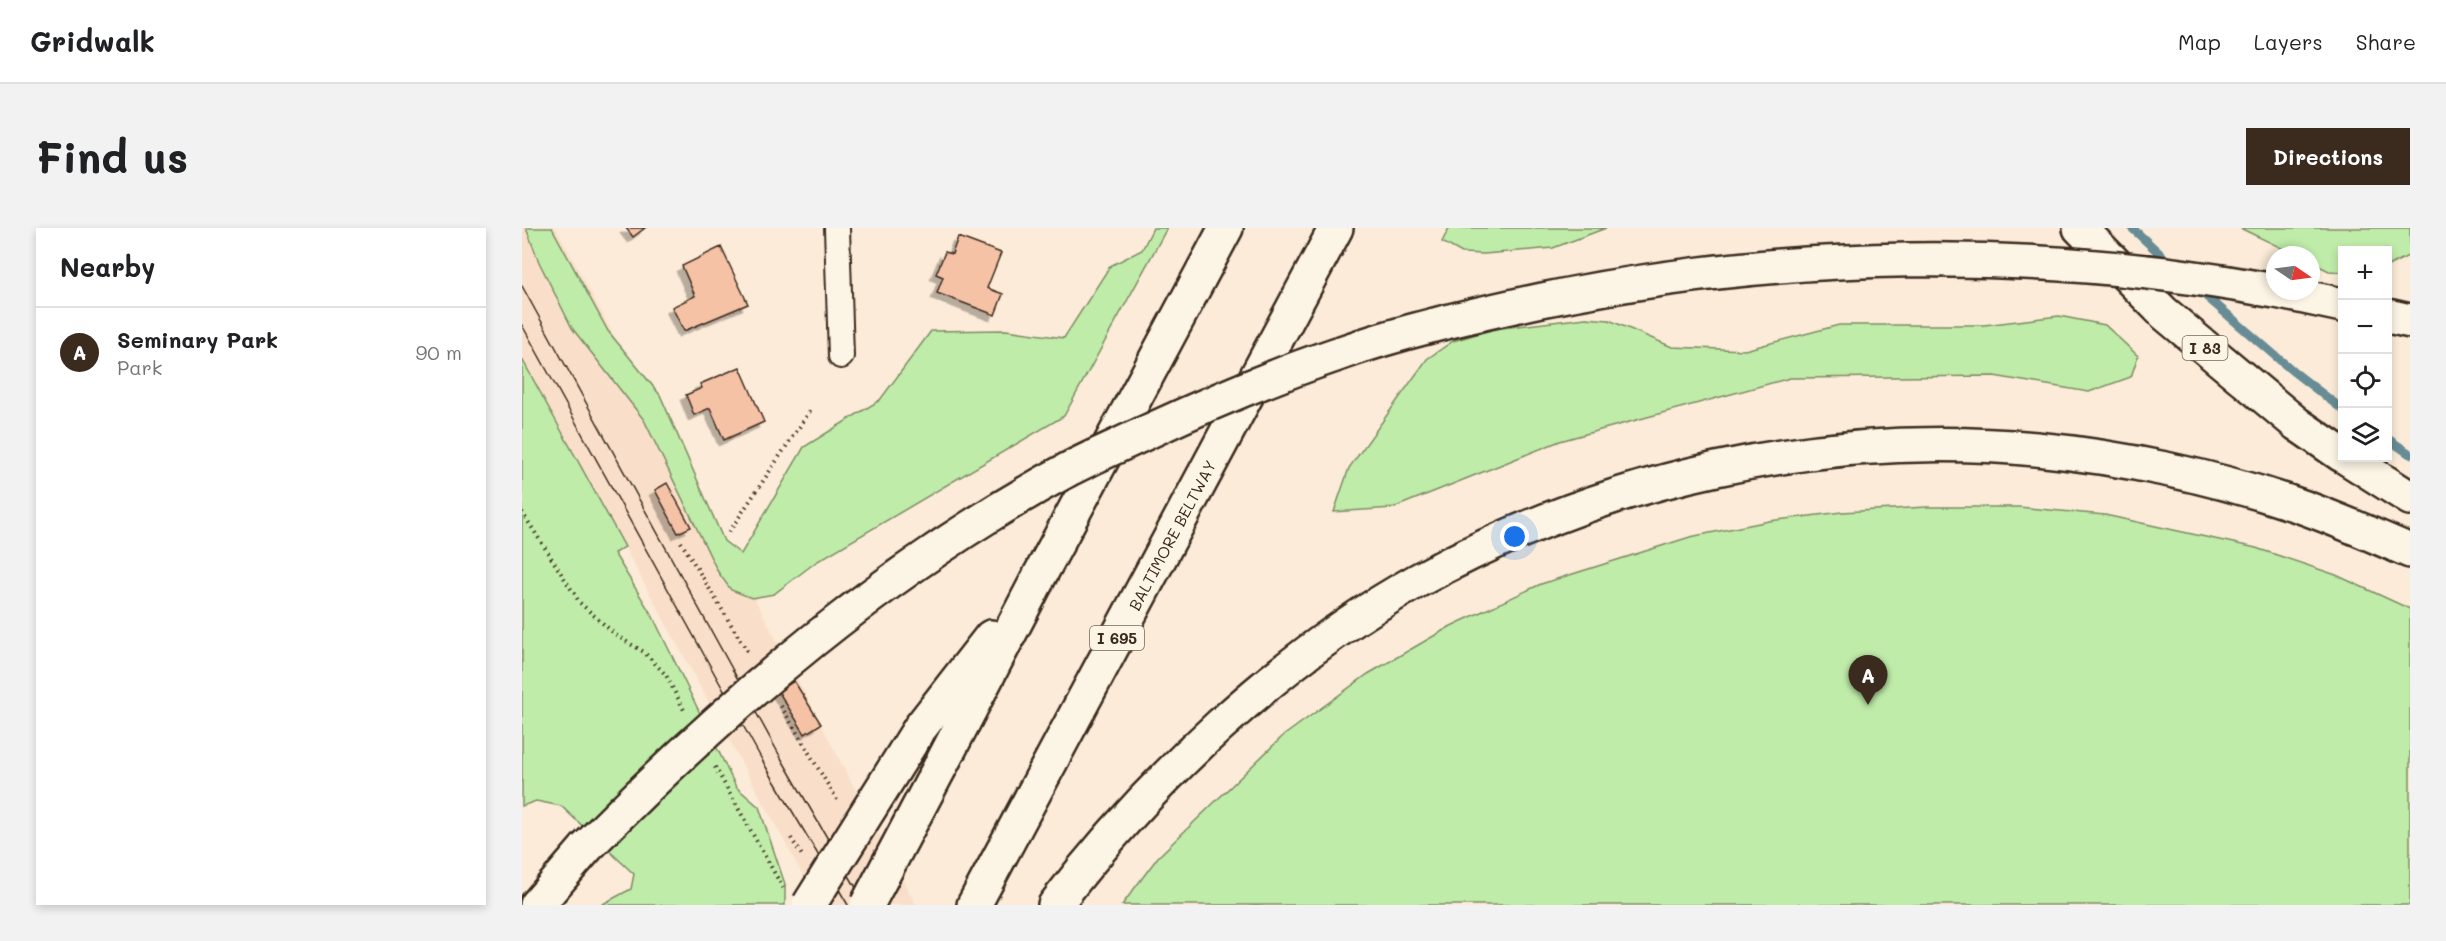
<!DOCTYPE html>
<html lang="en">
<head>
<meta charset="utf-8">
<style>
  body { margin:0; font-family:Mali,sans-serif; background:#f2f2f2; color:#202124 }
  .controls { position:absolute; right:18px; top:18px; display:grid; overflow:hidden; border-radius:0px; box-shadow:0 3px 9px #0003 }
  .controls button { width:54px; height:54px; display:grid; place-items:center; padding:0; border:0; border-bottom:2px solid #e0e0e0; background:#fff; color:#202124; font:30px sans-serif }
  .compass { position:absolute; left:1744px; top:18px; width:54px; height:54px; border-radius:50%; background:#fff; box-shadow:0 3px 9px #0003; rotate:103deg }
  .you { position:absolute; left:993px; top:309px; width:21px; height:21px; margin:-15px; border:4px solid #fff; border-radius:50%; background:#1a73e8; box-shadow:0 0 0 9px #1a73e833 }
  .badge { display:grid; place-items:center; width:39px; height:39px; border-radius:50%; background:#3b2a1e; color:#fff; font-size:20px; font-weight:700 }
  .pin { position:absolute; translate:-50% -50px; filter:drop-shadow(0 2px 3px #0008) }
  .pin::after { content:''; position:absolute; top:32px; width:21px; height:18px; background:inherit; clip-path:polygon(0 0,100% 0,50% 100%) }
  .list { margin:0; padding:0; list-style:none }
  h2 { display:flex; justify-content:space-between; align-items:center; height:78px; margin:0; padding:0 24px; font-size:26px }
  h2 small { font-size:20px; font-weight:400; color:#757577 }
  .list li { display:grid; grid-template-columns:39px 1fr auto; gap:18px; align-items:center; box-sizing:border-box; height:90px; padding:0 24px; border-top:2px solid #e0e0e0 }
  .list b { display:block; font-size:22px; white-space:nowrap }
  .list p { margin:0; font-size:20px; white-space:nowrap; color:#757577 }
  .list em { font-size:20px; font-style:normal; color:#757577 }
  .icon { flex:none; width:33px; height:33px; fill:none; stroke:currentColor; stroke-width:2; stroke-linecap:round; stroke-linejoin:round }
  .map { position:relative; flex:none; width:1888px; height:677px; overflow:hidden; border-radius:0px }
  header { display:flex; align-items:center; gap:36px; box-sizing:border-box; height:84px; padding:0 30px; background:#fff; border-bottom:2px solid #e0e0e0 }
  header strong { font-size:28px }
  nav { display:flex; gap:33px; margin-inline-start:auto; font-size:21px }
  .intro { display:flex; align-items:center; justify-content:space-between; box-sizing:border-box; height:144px; padding:0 36px }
  h1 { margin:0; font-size:42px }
  .button { padding:15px 27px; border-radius:0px; background:#3b2a1e; color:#fff; font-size:21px; font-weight:700 }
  main { display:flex; gap:36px; padding:0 36px }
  aside { flex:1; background:#fff; border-radius:0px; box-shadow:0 3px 9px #0003 }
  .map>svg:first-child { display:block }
  .built { fill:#f9dfc9 }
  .green { fill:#bfeca9; stroke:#7d8b64; stroke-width:1.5 }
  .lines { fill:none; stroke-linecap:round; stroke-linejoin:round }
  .stream { stroke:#678c95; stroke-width:9 }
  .building { fill:#f5c2a5; stroke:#3b2a1e; stroke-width:1.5; filter:url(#shadow) }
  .street-casing { stroke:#3b2a1e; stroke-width:28 }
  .highway-casing { stroke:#3b2a1e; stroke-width:38 }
  .path { stroke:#3b2a1e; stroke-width:4; stroke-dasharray:1.5 4.5; stroke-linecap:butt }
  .street { stroke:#fcf5e5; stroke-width:24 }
  .highway { stroke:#fcf5e5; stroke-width:33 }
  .tram { stroke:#3b2a1e; stroke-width:1.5 }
  .highway-bridge-casing { stroke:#3b2a1e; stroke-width:38; stroke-linecap:butt }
  .highway-bridge { stroke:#fcf5e5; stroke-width:33 }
  .labels { text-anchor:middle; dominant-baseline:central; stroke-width:4.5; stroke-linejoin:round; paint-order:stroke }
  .shield { fill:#fcf5e5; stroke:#75675a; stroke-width:1.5 }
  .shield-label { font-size:15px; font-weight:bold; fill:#3b2a1e }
  .street-label { font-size:16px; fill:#3b2a1e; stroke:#fcf5e5 }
</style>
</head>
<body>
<header>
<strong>Gridwalk</strong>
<nav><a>Map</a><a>Layers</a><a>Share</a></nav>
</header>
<div class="intro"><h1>Find us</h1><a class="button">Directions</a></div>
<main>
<aside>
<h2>Nearby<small></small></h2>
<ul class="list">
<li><span class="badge">A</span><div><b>Seminary Park</b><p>Park</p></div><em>90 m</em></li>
</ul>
</aside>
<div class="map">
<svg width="1888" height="677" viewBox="0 0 1888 677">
  <defs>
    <filter id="shadow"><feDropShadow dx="-5.5" dy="5.5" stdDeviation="0" flood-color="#0004"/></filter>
  </defs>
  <rect width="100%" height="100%" fill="#fbebd8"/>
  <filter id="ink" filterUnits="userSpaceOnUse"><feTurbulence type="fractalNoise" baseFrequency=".0167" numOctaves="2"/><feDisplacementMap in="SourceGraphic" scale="12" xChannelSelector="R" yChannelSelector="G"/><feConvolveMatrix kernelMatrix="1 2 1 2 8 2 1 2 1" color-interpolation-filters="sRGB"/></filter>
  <g filter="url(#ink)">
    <path class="built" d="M 0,0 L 34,0 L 205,318 L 394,677 L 297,677 L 0,131 Z"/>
    <path class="green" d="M 4,0 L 30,0 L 86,103 L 138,167 L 202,313 L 219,326 L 282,219 L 358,172 L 409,103 L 484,102 L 542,110 L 588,38 L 620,22 L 631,0 L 645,0 L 542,188 L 294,334 L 252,366 L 230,370 L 209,362 L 196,344 L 122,192 L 50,100 L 17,34 Z
      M 927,0 L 1084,0 L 1031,20 L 962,26 L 940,25 L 920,14 Z
      M 1718,0 L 1888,0 L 1888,27 L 1866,38 L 1866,22 L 1820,22 L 1820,44 L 1807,43 L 1789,34 L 1789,27 L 1774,27 Z
      M 1537,88 L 1583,97 L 1616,128 L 1609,149 L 1567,164 L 1472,148 L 1268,150 L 1038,213 L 871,280 L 812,284 L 827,240 L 905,131 L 931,113 L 972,101 L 1064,90 L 1087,92 L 1150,119 L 1223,122 L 1317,97 L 1462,97 Z
      M 0,131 L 103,319 L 92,325 L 131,389 L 214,559 L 237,579 L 263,656 L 263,677 L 79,677 L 109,661 L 112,646 L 39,578 L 14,573 L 0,578 Z
      M 1405,279 L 1496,279 L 1583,287 L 1734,320 L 1814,347 L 1888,381 L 1888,677 L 600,677 L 636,629 L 761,508 L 846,446 L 929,398 L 1019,356 L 1168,309 L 1247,293 L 1320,284 Z"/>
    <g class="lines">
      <path class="stream" d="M 1610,0 L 1649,36
        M 1677,62 L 1772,144 L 1820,181
        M 1866,211 L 1888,226"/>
    </g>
    <path class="building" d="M 104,0 L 123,0 L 111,9 Z
      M 436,9 L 479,25 L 465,60 L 481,66 L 473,87 L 415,65 L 421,49 L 414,46 L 423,24 L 430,26 Z
      M 199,19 L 226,76 L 162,103 L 150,79 L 173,68 L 160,38 Z
      M 218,139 L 242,194 L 202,212 L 188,180 L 172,187 L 164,167 L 180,160 L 178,156 Z
      M 145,255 L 169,299 L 156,305 L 133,262 Z
      M 272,453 L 299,496 L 283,506 L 256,463 Z"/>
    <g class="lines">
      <defs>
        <path id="street" d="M 315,0 L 319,128"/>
        <path id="highway" d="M 1558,0 L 1642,85 L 1775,196 L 1820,227
          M 1754,63 L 1820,77
          M 1866,88 L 1888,93
          M 1825,230 L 1888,270
          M 398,500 L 469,409
          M 418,539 L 518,347 L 704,0
          M 15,677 L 64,620
          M 452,677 L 814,0
          M 533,677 C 626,554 760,428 895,353 C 1082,250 1301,201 1514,221 C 1599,229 1693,249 1775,277 C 1813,290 1850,307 1888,323"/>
      </defs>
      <use href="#street" class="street-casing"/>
      <use href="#highway" class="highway-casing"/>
      <path class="path" d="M 0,284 L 58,375 L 95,408 L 122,424 L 144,447 L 162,482
        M 207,304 L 288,183
        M 159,314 L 227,426
        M 259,478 L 315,572
        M 193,539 L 261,660
        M 269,610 L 281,629
        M 1276,677 L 1279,677"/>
      <use href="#street" class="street"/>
      <use href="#highway" class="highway"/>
      <path class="tram" d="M 0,58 L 259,530 L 344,677
        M 0,97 L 244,539 L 326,677"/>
      <defs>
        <path id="highway-bridge" d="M 64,620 C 207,474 366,339 547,241 C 572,228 598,217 623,205 C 685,176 748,149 813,127 C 880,103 951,87 1020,72 C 1262,22 1511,18 1753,63
          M 287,677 L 398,500
          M 345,677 L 418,539"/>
      </defs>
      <use href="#highway-bridge" class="highway-bridge-casing"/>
      <use href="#highway-bridge" class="highway-bridge"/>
    </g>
  </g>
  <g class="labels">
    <g class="shield">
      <rect x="1660.5" y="108" width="45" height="24" rx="4.5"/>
      <rect x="568" y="398" width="54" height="24" rx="4.5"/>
    </g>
    <g class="shield-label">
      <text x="1683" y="120">I 83</text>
      <text x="595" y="410">I 695</text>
    </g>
    <g class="street-label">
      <text transform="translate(650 307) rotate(-62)">BALTIMORE BELTWAY</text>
    </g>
  </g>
</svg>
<div class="controls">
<button>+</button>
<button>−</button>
<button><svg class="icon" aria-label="locate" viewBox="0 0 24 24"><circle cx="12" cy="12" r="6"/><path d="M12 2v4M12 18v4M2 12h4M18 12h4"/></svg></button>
<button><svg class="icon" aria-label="layers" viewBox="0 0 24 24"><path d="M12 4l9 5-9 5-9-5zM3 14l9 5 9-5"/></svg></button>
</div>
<svg class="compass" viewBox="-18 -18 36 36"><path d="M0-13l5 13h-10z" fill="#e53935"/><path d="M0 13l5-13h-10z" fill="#757577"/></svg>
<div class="you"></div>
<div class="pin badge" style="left:1346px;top:477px">A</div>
</div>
</main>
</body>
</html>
